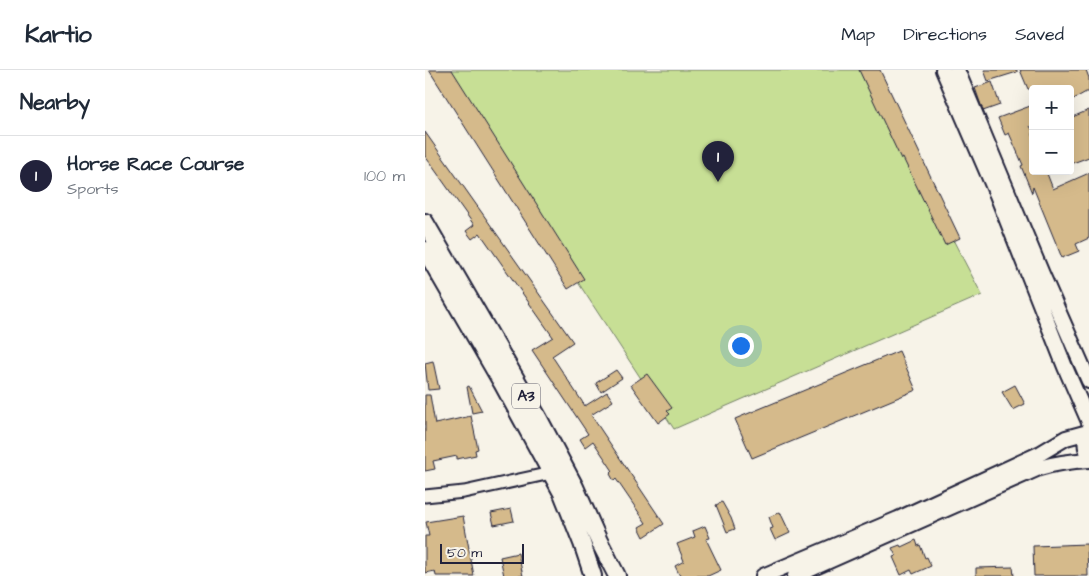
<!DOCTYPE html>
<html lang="en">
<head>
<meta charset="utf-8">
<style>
  body { margin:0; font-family:"Architects Daughter",sans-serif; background:#f2f2f3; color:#1f2937 }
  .controls { position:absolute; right:15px; top:15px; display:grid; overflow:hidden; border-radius:5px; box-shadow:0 5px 20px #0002 }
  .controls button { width:45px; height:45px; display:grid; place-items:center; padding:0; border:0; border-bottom:1px solid #e0e1e3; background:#fff; color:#1f2937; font:25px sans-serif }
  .scale { position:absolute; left:15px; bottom:12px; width:84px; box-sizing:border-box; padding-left:5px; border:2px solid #22223b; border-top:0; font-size:14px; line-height:18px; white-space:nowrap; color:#22223b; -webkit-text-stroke:4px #f7f3e8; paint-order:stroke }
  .you { position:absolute; left:315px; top:275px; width:18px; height:18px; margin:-12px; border:4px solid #fff; border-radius:50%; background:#1a73e8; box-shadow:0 0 0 8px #1a73e833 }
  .badge { display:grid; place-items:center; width:32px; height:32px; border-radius:50%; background:#22223b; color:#fff; font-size:16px; font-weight:700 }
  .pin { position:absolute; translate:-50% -41px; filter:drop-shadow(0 1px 2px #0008) }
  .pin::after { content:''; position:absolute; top:26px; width:18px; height:15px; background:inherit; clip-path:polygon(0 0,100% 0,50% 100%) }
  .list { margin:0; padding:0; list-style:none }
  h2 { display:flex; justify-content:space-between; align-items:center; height:65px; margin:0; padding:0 20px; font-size:21px }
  h2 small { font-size:16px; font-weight:400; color:#747a83 }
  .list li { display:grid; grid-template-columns:32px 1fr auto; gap:15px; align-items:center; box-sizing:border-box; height:80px; padding:0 20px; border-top:1px solid #e0e1e3 }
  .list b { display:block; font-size:19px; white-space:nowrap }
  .list p { margin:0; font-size:16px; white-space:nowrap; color:#747a83 }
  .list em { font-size:16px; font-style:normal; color:#747a83 }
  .map { position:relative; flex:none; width:664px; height:506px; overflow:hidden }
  header { display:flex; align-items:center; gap:30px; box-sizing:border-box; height:70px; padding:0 25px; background:#fff; border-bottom:1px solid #e0e1e3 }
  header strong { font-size:24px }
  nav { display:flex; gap:28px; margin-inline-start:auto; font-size:18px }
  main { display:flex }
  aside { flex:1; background:#fff }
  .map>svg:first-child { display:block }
  .green { fill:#c7df95; stroke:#748068 }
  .building { fill:#d5ba8b; stroke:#22223b }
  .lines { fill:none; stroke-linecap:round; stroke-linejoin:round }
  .minor-casing { stroke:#22223b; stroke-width:15 }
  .major-casing { stroke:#22223b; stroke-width:18 }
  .highway-casing { stroke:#22223b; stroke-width:20 }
  .minor { stroke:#f7f3e8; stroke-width:11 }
  .major { stroke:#f7f3e8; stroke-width:14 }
  .highway { stroke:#f7f3e8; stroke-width:16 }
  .labels { text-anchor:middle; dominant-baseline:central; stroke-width:4; stroke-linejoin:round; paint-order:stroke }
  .shield { fill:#f7f3e8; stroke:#62616f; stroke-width:1 }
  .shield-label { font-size:15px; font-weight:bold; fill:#22223b }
</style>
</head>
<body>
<header>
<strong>Kartio</strong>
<nav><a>Map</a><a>Directions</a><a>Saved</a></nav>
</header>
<main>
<aside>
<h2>Nearby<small></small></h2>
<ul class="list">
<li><span class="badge">1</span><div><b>Horse Race Course</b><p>Sports</p></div><em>100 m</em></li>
</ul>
</aside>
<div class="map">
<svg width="664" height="506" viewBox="0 0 664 506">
  <rect width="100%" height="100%" fill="#f7f3e8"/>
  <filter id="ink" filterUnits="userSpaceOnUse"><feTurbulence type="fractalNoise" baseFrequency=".02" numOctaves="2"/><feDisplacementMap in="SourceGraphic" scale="10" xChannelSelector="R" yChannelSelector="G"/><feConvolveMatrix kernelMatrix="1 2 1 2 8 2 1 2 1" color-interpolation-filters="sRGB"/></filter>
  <g filter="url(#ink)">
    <path class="green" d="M 14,0 L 439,0 L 557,225 L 249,359 Z"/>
    <path class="building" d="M 4,0 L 27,0 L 159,209 L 143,219 Z
      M 434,0 L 455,0 L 535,168 L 520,175 L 478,88 L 476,89 Z
      M 559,0 L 592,0 L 592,2 L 563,11 Z
      M 595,0 L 661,0 L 664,8 L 664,22 L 661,22 L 645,31 L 645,19 L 603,19 Z
      M 567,12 L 575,35 L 558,41 L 550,18 Z
      M 608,35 L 608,54 L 605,56 L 608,61 L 608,101 L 621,101 L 628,119 L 664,103 L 664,168 L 651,174 L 654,181 L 637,188 L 608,117 L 607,123 L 596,96 L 598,95 L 584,63 L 580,65 L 573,48 Z
      M 664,40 L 664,87 L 645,94 L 645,48 Z
      M 0,62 L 148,272 L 127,286 L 160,336 L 182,322 L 188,331 L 166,345 L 239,454 L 219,467 L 214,457 L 221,453 L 191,409 L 189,411 L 185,404 L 188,401 L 168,371 L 160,377 L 155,369 L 163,364 L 107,280 L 128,267 L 55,163 L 47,169 L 41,161 L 49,155 L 0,86 Z
      M 474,281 L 491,320 L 327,388 L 310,349 Z
      M 8,291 L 14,319 L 3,320 L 0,293 Z
      M 191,300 L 197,308 L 176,322 L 171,313 Z
      M 222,304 L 247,338 L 242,341 L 245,344 L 233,353 L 206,315 Z
      M 590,315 L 600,334 L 588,340 L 577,322 Z
      M 44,316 L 57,341 L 47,343 L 42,317 Z
      M 0,325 L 5,325 L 10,354 L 46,346 L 53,379 L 50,380 L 51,385 L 32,389 L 32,386 L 8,391 L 10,399 L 0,401 Z
      M 297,432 L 306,448 L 310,459 L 302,462 L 291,435 Z
      M 86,439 L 89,451 L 69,455 L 66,443 Z
      M 355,442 L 365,463 L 350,470 L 345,459 L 348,458 L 344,447 Z
      M 38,446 L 49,506 L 11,506 L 10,501 L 0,503 L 0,466 L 4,466 L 1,452 Z
      M 280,456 L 285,468 L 281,469 L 296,500 L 283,506 L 255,506 L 250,496 L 259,491 L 252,474 L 270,467 L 268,461 Z
      M 491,470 L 493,476 L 495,475 L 500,488 L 502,487 L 506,496 L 488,504 L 486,500 L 476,505 L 468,487 L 471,486 L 467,478 L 475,475 L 476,477 Z
      M 662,474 L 663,506 L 609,506 L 608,476 Z
      M 93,483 L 98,506 L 79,506 L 75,487 Z
      M 588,497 L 589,506 L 551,506 L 551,498 Z"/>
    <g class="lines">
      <defs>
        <path id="minor" d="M 0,426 L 39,422 L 126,403"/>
        <path id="major" d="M 518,0 L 572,125 L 640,297 L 664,352
          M 532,0 L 617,204 L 664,311
          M 664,360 C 660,368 659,377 664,385
          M 338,506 L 473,449 L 616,383 L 641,368 L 663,362
          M 370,506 L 614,398 C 631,393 647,391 664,390"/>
        <path id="highway" d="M 0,152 L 113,347 L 150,417 L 174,471 L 192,506
          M 0,180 L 77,313 L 137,423 L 157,473 L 168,506"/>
      </defs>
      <use href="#minor" class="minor-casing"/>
      <use href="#major" class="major-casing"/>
      <use href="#highway" class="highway-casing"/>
      <use href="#minor" class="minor"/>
      <use href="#major" class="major"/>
      <use href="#highway" class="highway"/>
    </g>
  </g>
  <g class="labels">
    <rect class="shield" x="87" y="313.5" width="28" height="25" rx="4"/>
    <g class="shield-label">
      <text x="101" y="326">A3</text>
    </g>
  </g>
</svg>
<div class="controls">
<button>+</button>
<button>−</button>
</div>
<div class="scale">50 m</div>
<div class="you"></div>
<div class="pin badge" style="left:293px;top:112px">1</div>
</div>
</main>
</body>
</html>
